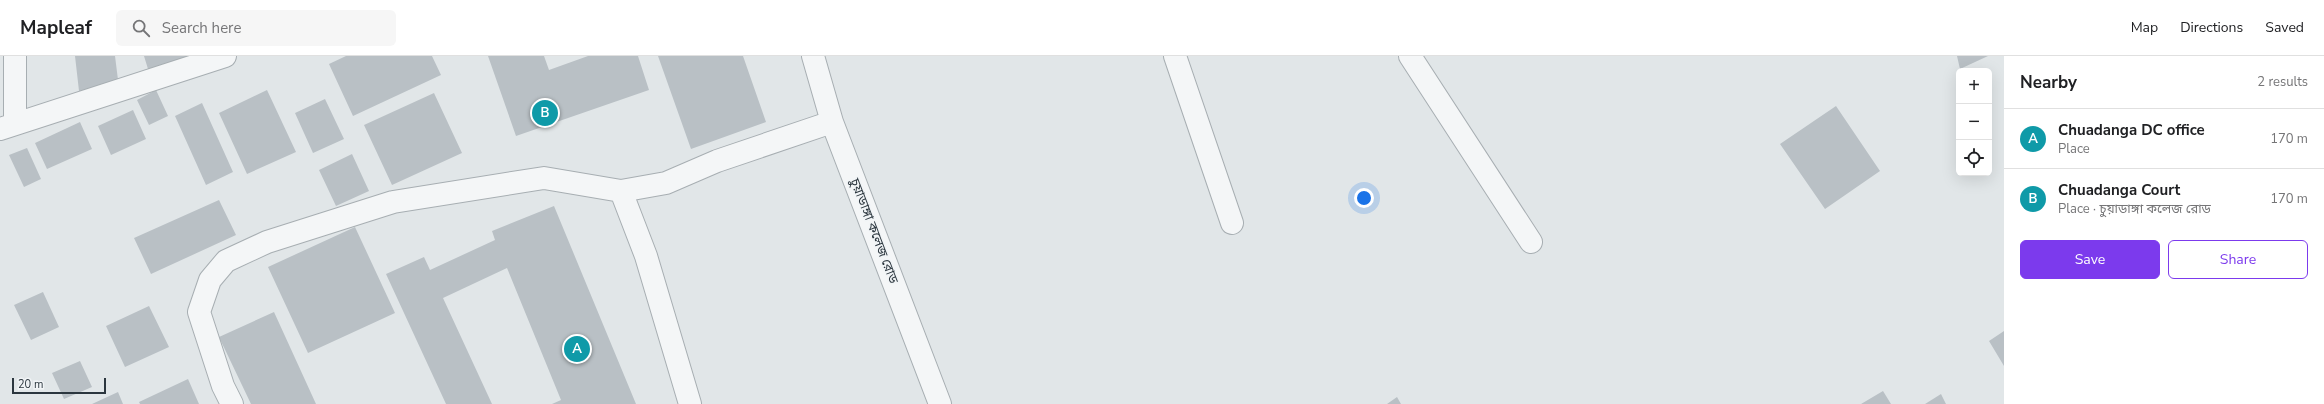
<!DOCTYPE html>
<html lang="en">
<head>
<meta charset="utf-8">
<style>
  body { margin:0; font-family:"Nunito Sans","Noto Sans Bengali",sans-serif; background:#f6f6f6; color:#202124 }
  .controls { position:absolute; right:12px; top:12px; display:grid; overflow:hidden; border-radius:6px; box-shadow:0 4px 16px #0002 }
  .controls button { width:36px; height:36px; display:grid; place-items:center; padding:0; border:0; border-bottom:1px solid #e0e0e0; background:#fff; color:#202124; font:20px sans-serif }
  .scale { position:absolute; left:12px; bottom:10px; width:94px; box-sizing:border-box; padding-left:4px; border:2px solid #2b363e; border-top:0; font-size:11px; line-height:14px; white-space:nowrap; color:#2b363e; -webkit-text-stroke:3px #f1f4f6; paint-order:stroke }
  .you { position:absolute; left:1364px; top:142px; width:14px; height:14px; margin:-10px; border:3px solid #fff; border-radius:50%; background:#1a73e8; box-shadow:0 0 0 6px #1a73e833 }
  .badge { display:grid; place-items:center; width:26px; height:26px; border-radius:50%; background:#7c3aed; color:#fff; font-size:13px; font-weight:700 }
  .pin { position:absolute; translate:-50% -50%; border:2px solid #fff; box-shadow:0 1px 4px #0006 }
  .list { margin:0; padding:0; list-style:none }
  h2 { display:flex; justify-content:space-between; align-items:center; height:52px; margin:0; padding:0 16px; font-size:17px }
  h2 small { font-size:13px; font-weight:400; color:#757577 }
  .list li { display:grid; grid-template-columns:26px 1fr auto; gap:12px; align-items:center; box-sizing:border-box; height:60px; padding:0 16px; border-top:1px solid #e0e0e0 }
  .list b { display:block; font-size:15px; white-space:nowrap }
  .list p { margin:0; font-size:13px; white-space:nowrap; color:#757577 }
  .list em { font-size:13px; font-style:normal; color:#757577 }
  .actions { display:flex; gap:8px; padding:12px 16px }
  .actions a { flex:1; padding:9px 0; border:1px solid #7c3aed; border-radius:6px; text-align:center; font-size:14px; color:#7c3aed }
  .actions .main { background:#7c3aed; color:#fff }
  .icon { flex:none; width:22px; height:22px; fill:none; stroke:currentColor; stroke-width:2; stroke-linecap:round; stroke-linejoin:round }
  .map { position:relative; flex:none; width:2004px; height:348px; overflow:hidden }
  header { display:flex; align-items:center; gap:24px; box-sizing:border-box; height:56px; padding:0 20px; background:#fff; border-bottom:1px solid #e0e0e0 }
  header strong { font-size:19px }
  nav { display:flex; gap:22px; margin-inline-start:auto; font-size:14px }
  .search { width:280px; height:36px; background:#f6f6f6; display:flex; align-items:center; gap:10px; box-sizing:border-box; padding:0 14px; border-radius:6px; color:#757577; font-size:15px }
  main { display:flex }
  aside { flex:1; background:#fff }
  .map>svg:first-child { display:block }
  .building { fill:#b9c0c5 }
  .lines { fill:none; stroke-linecap:round; stroke-linejoin:round }
  .street-casing { stroke:#a7aeb2; stroke-width:24 }
  .street { stroke:#f4f6f7; stroke-width:22 }
  .labels { text-anchor:middle; dominant-baseline:central; stroke-width:3; stroke-linejoin:round; paint-order:stroke }
  .street-label { font-size:13px; fill:#2b363e; stroke:#f1f4f6 }
</style>
</head>
<body>
<header>
<strong>Mapleaf</strong>
<div class="search"><svg class="icon" aria-label="search" viewBox="0 0 24 24"><circle cx="10" cy="10" r="6"/><path d="M15 15l6 6"/></svg>Search here</div>
<nav><a>Map</a><a>Directions</a><a>Saved</a></nav>
</header>
<main>
<div class="map">
<svg width="2004" height="348" viewBox="0 0 2004 348">
  <rect width="100%" height="100%" fill="#e1e6e8"/>
  <path class="building" d="M 75,0 L 115,0 L 119,32 L 79,35 Z
    M 144,0 L 198,0 L 198,1 L 148,13 Z
    M 346,0 L 432,0 L 441,19 L 353,60 L 329,8 Z
    M 488,0 L 544,0 L 549,14 L 588,0 L 638,0 L 649,34 L 516,80 Z
    M 658,0 L 743,0 L 766,66 L 691,93 Z
    M 1957,0 L 1988,0 L 1960,13 Z
    M 156,34 L 168,60 L 149,69 L 137,44 Z
    M 267,34 L 296,96 L 247,118 L 219,57 Z
    M 434,37 L 462,97 L 392,129 L 364,69 Z
    M 325,43 L 344,83 L 313,97 L 295,57 Z
    M 202,47 L 233,116 L 206,129 L 175,60 Z
    M 1836,50 L 1880,115 L 1825,153 L 1780,88 Z
    M 133,54 L 146,83 L 111,99 L 98,70 Z
    M 80,66 L 92,93 L 47,113 L 35,87 Z
    M 27,92 L 41,123 L 24,131 L 9,99 Z
    M 352,98 L 369,135 L 336,150 L 319,114 Z
    M 219,144 L 236,179 L 151,218 L 134,182 Z
    M 554,150 L 636,348 L 552,348 L 561,344 L 507,212 L 443,242 L 492,348 L 446,348 L 386,218 L 424,201 L 430,214 L 495,184 L 492,175 Z
    M 355,171 L 395,257 L 308,297 L 268,211 Z
    M 43,236 L 59,271 L 31,284 L 14,249 Z
    M 149,250 L 169,291 L 125,311 L 106,270 Z
    M 274,256 L 316,348 L 251,348 L 219,281 Z
    M 2004,275 L 2004,310 L 1989,285 Z
    M 80,305 L 92,331 L 64,343 L 52,317 Z
    M 188,323 L 199,348 L 140,348 L 139,346 Z
    M 1883,335 L 1891,348 L 1861,348 Z
    M 118,336 L 123,348 L 92,348 Z
    M 1941,338 L 1946,348 L 1925,348 Z
    M 1397,341 L 1401,348 L 1387,348 Z"/>
  <g class="lines">
    <defs>
      <path id="street" d="M 813,0 L 832,66 L 940,348
        M 1175,0 L 1232,167
        M 1410,0 L 1531,186
        M 15,67 L 15,0
        M 0,73 L 225,0
        M 232,348 L 223,330 L 199,256 L 210,224 L 226,205 L 267,186 L 393,146 L 544,122 L 621,135
        M 690,348 L 646,200 L 621,135 L 666,127 L 717,105 L 832,66"/>
    </defs>
    <use href="#street" class="street-casing"/>
    <use href="#street" class="street"/>
  </g>
  <g class="labels">
    <g class="street-label">
      <text transform="translate(874 175) rotate(69)">চুয়াডাঙ্গা কলেজ রোড</text>
    </g>
  </g>
</svg>
<div class="controls">
<button>+</button>
<button>−</button>
<button><svg class="icon" aria-label="locate" viewBox="0 0 24 24"><circle cx="12" cy="12" r="6"/><path d="M12 2v4M12 18v4M2 12h4M18 12h4"/></svg></button>
</div>
<div class="scale">20 m</div>
<div class="you"></div>
<div class="pin badge" style="left:577px;top:293px;background:#0f9aa8">A</div>
<div class="pin badge" style="left:545px;top:57px;background:#0f9aa8">B</div>
</div>
<aside>
<h2>Nearby<small>2 results</small></h2>
<ul class="list">
<li><span class="badge" style="background:#0f9aa8">A</span><div><b>Chuadanga DC office</b><p>Place</p></div><em>170 m</em></li>
<li><span class="badge" style="background:#0f9aa8">B</span><div><b>Chuadanga Court</b><p>Place · চুয়াডাঙ্গা কলেজ রোড</p></div><em>170 m</em></li>
</ul>
<div class="actions"><a class="main">Save</a><a>Share</a></div>
</aside>
</main>
</body>
</html>
